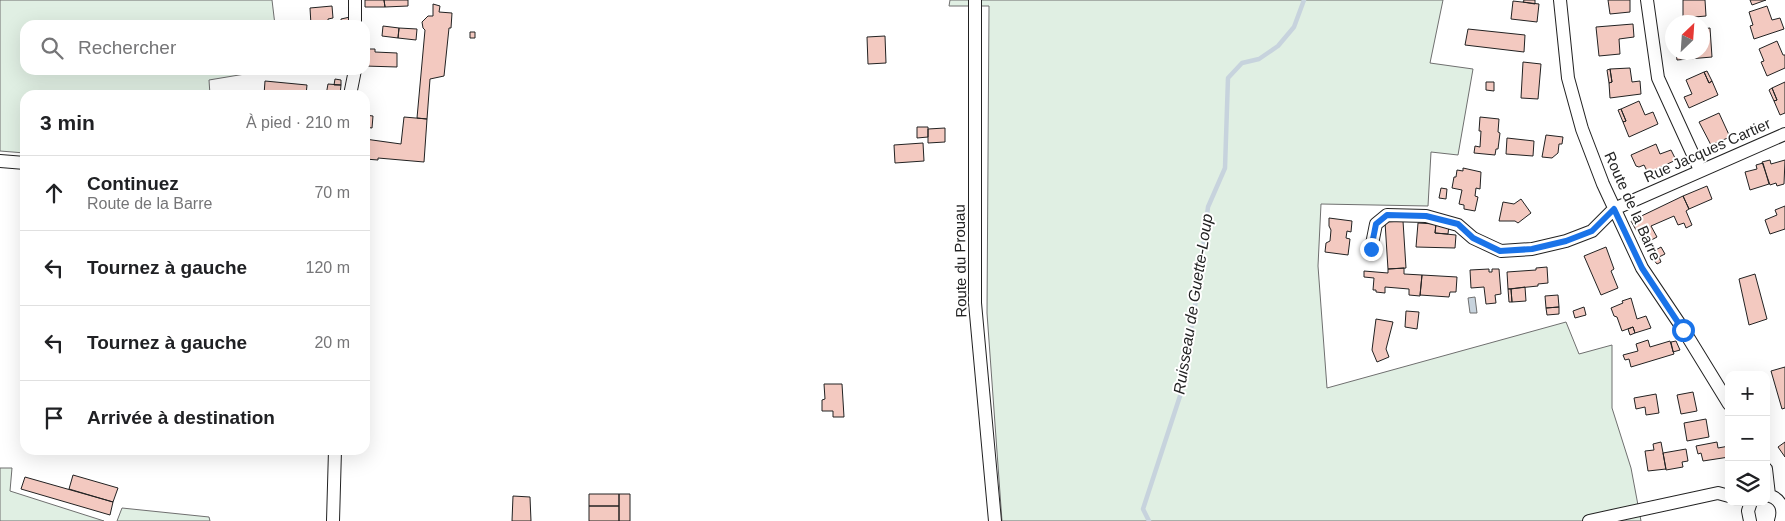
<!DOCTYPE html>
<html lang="fr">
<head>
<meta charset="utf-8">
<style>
  body { margin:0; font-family:Arial,sans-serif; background:#f6f6f6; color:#202124 }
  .controls { position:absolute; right:15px; bottom:15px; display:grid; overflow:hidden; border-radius:10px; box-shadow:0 5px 20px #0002 }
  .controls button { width:45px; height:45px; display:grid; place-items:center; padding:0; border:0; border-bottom:1px solid #e0e0e0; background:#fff; color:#202124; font:25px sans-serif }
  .compass { position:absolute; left:1665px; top:15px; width:45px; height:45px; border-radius:50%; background:#fff; box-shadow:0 5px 20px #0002; rotate:25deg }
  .stop { position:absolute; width:15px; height:15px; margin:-11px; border:4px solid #1a73e8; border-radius:50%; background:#fff }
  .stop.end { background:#1a73e8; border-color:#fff; box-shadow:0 1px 5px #0008 }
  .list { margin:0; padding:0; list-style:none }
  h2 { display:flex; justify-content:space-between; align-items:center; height:65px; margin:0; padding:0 20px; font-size:21px }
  h2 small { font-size:16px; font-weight:400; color:#757577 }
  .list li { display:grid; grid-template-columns:32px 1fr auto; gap:15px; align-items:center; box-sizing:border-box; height:75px; padding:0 20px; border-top:1px solid #e0e0e0 }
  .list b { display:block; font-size:19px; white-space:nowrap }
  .list p { margin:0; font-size:16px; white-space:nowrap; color:#757577 }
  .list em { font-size:16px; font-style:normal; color:#757577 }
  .icon { flex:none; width:28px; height:28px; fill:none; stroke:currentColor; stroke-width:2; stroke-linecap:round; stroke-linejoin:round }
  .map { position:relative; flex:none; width:1785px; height:521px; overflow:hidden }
  .search { position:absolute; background:#fff; box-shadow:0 5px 20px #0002; left:20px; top:20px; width:350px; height:55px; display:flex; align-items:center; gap:12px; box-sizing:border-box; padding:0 18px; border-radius:15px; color:#757577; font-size:19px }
  .panel { position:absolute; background:#fff; box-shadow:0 5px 20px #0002; left:20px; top:90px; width:350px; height:365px; border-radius:15px }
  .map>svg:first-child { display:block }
  .green { fill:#e0efe3; stroke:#6f6f6f }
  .water { fill:#c7d3dd; stroke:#6f6f6f }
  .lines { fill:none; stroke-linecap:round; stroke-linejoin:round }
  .stream { stroke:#c7d3dd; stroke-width:4.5 }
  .building { fill:#f3c9c0; stroke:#222 }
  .street-casing { stroke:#222; stroke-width:14 }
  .street { stroke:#fff; stroke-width:12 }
  .route { stroke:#1a73e8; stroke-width:6 }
  .labels { text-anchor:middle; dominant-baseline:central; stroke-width:4; stroke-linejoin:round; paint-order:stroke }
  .street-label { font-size:15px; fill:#222; stroke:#fff }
  .water-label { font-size:16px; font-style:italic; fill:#222; stroke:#fff }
</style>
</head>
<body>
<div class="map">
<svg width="1785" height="521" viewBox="0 0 1785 521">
  <rect width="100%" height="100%" fill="#fff"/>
  <path class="green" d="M 0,0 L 272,0 L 275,25 L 25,25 L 25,70 L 269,70 L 209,80 L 210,95 L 25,95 L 25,153 L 0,151 Z
    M 950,0 L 1443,0 L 1430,63 L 1473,69 L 1458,155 L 1431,152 L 1428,206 L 1321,204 L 1318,266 L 1327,388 L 1566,322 L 1579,354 L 1612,345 L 1612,408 L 1631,468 L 1641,521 L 1002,521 L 987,313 L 989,6 L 949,6 Z
    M 0,468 L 12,468 L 10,491 L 104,521 L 0,521 Z
    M 122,508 L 209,517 L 210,521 L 117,521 Z"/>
  <path class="water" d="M 1475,297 L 1477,313 L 1470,313 L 1468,298 Z"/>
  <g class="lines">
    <path class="stream" d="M 1149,521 L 1143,509 L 1180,396 L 1198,288 L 1208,207 L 1225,168 L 1228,78 L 1242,63 L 1259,59 L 1278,46 L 1294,27 L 1304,0"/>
  </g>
  <path class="building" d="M 365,0 L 384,0 L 385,7 L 365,7 Z
    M 384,0 L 408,0 L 408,6 L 385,7 Z
    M 1524,0 L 1535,0 L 1535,4 L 1523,2 Z
    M 1608,0 L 1630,0 L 1630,12 L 1610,14 Z
    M 1683,0 L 1705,0 L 1706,16 L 1683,18 Z
    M 1750,0 L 1766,0 L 1752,5 Z
    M 1513,1 L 1539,4 L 1537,22 L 1511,19 Z
    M 433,4 L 440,6 L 439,12 L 452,13 L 451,28 L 449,28 L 444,76 L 430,79 L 427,119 L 417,118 L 425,30 L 423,28 L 422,22 L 428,16 L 433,16 Z
    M 332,6 L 333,18 L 328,19 L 328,25 L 311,25 L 310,8 Z
    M 1767,6 L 1772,20 L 1780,18 L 1784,29 L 1754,39 L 1750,26 L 1753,25 L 1749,12 Z
    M 350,17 L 350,25 L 341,25 L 341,19 Z
    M 1633,24 L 1634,37 L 1619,39 L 1620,54 L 1599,56 L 1596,27 Z
    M 383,26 L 399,28 L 398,38 L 382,36 Z
    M 399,28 L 417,29 L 416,40 L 398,38 Z
    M 1710,28 L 1712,57 L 1677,60 L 1676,52 L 1702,52 L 1702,29 Z
    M 1468,29 L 1525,35 L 1524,52 L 1465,45 Z
    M 470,32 L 475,32 L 475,38 L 470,38 Z
    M 885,36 L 886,63 L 868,64 L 867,37 Z
    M 1777,41 L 1783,55 L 1785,55 L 1785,68 L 1767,76 L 1761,62 L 1764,61 L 1759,49 Z
    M 366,49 L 375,49 L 375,52 L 397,53 L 397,67 L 365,66 Z
    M 1523,62 L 1541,64 L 1538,99 L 1521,98 Z
    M 1630,68 L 1632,82 L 1640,81 L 1641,94 L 1610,98 L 1609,83 L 1612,82 L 1610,69 Z
    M 1610,69 L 1612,82 L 1609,83 L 1607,70 Z
    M 1707,71 L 1712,81 L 1709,83 L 1704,72 Z
    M 1704,72 L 1709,83 L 1712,81 L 1718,95 L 1689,108 L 1684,97 L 1692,94 L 1686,80 Z
    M 335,79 L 341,80 L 341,85 L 334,85 Z
    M 265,81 L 307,85 L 306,95 L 264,95 Z
    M 1486,82 L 1494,82 L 1494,91 L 1486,90 Z
    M 1785,82 L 1785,113 L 1780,115 L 1774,101 L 1777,100 L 1772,88 Z
    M 328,84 L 341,85 L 340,95 L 326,95 Z
    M 1772,88 L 1777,100 L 1774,101 L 1769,90 Z
    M 1639,101 L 1645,115 L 1653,112 L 1658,124 L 1629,137 L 1623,122 L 1626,121 L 1621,109 Z
    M 1621,109 L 1626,121 L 1623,122 L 1618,110 Z
    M 1719,113 L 1730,137 L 1711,145 L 1699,122 Z
    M 365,115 L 373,116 L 372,128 L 365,127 Z
    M 404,117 L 427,119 L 424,162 L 378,158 L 378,160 L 365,159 L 365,139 L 401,144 Z
    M 1480,117 L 1499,119 L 1498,132 L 1500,133 L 1498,149 L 1496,149 L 1495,155 L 1474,153 L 1475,146 L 1480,147 L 1481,131 L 1479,131 Z
    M 917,127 L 928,127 L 928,137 L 917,138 Z
    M 945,128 L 945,142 L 928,143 L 928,129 Z
    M 1546,135 L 1563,137 L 1562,144 L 1559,144 L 1558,153 L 1552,158 L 1542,157 Z
    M 1507,138 L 1534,141 L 1533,156 L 1506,154 Z
    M 923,143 L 924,161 L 895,163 L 894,145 Z
    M 1656,144 L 1660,154 L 1671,150 L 1676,160 L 1648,173 L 1644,165 L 1639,167 L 1636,166 L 1631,155 Z
    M 1770,160 L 1771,164 L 1785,160 L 1784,184 L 1777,186 L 1776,183 L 1770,185 L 1762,162 Z
    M 1763,163 L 1769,184 L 1750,190 L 1745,172 L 1757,169 L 1756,165 Z
    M 1463,168 L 1481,172 L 1480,189 L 1476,188 L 1475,196 L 1478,197 L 1475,211 L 1464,209 L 1464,205 L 1459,204 L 1462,190 L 1452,188 L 1454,177 L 1456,177 L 1457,170 L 1463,171 Z
    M 1707,186 L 1712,199 L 1689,209 L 1683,196 Z
    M 1441,188 L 1447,189 L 1446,199 L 1439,198 Z
    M 1683,196 L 1689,209 L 1686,211 L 1692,225 L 1686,228 L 1684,223 L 1678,225 L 1674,216 L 1651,226 L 1657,237 L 1644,244 L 1631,221 Z
    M 1521,199 L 1531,213 L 1518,223 L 1515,221 L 1499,221 L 1503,202 L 1514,204 Z
    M 1785,206 L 1785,229 L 1770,234 L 1765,220 L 1777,215 L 1775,210 Z
    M 1329,218 L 1352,221 L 1351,232 L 1347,231 L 1346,238 L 1350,239 L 1348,255 L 1325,252 L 1326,243 L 1330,241 L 1331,230 L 1329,226 Z
    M 1403,221 L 1406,268 L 1388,269 L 1385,222 Z
    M 1418,223 L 1436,224 L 1435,233 L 1456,235 L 1455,248 L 1416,247 Z
    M 1436,224 L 1449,225 L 1448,234 L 1435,233 Z
    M 1606,247 L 1614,269 L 1611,271 L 1618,288 L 1601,295 L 1584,256 Z
    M 1661,247 L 1665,254 L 1659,257 L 1661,262 L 1657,264 L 1649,254 Z
    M 1547,267 L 1548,283 L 1538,284 L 1538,286 L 1508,289 L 1507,272 L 1536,270 L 1536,268 Z
    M 1404,268 L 1404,274 L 1422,275 L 1420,296 L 1409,295 L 1409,289 L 1385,287 L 1385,293 L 1376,292 L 1376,290 L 1373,290 L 1374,278 L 1364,277 L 1364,271 L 1388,273 L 1388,269 Z
    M 1489,269 L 1489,272 L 1492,272 L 1492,269 L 1499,269 L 1501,294 L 1495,295 L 1496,303 L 1486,304 L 1484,287 L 1471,288 L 1470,270 Z
    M 1755,274 L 1767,319 L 1749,325 L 1739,279 Z
    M 1422,275 L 1457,277 L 1456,292 L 1450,292 L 1449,297 L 1420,295 Z
    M 1525,287 L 1526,301 L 1512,302 L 1511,289 Z
    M 1508,289 L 1511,289 L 1512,302 L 1509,302 Z
    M 1558,295 L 1559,307 L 1546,308 L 1545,296 Z
    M 1631,298 L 1637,319 L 1646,316 L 1651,328 L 1635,333 L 1633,327 L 1622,331 L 1617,317 L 1614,316 L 1611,308 L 1623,303 L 1622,301 Z
    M 1559,307 L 1559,314 L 1547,315 L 1546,308 Z
    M 1584,307 L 1586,315 L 1575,318 L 1573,311 Z
    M 1406,311 L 1419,312 L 1417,329 L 1405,327 Z
    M 1376,319 L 1393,322 L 1386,349 L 1389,357 L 1377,362 L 1372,350 Z
    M 1633,327 L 1635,333 L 1630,335 L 1628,329 Z
    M 1648,340 L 1650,347 L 1670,341 L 1674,354 L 1631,367 L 1629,359 L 1625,360 L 1623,355 L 1638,351 L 1636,344 Z
    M 1676,341 L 1680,350 L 1673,352 L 1671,342 Z
    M 1785,367 L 1785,408 L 1782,409 L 1771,371 Z
    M 824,384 L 842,384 L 844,417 L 833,417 L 833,411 L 822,411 L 822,400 L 825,399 Z
    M 1693,392 L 1697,411 L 1681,414 L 1677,395 Z
    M 1656,394 L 1659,413 L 1646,415 L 1645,407 L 1636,409 L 1634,398 Z
    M 1706,419 L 1709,437 L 1687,441 L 1684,423 Z
    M 1661,442 L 1666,469 L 1648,471 L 1645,451 L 1654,450 L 1653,444 Z
    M 1717,442 L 1718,448 L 1729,446 L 1729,457 L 1703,461 L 1701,453 L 1698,454 L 1696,446 Z
    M 1785,442 L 1785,457 L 1778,447 Z
    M 1686,449 L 1688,461 L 1682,462 L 1683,467 L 1666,470 L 1663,453 Z
    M 73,475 L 118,488 L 113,502 L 69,489 Z
    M 25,477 L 113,502 L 110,515 L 21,489 Z
    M 589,494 L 619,494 L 619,506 L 589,506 Z
    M 619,494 L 630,494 L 630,521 L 619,521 Z
    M 513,496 L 530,497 L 531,521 L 512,521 Z
    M 589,506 L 619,506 L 619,521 L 589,521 Z"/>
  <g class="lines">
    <defs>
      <path id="street" d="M 355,0 L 355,25
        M 975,0 L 975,303 L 995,521
        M 1560,0 L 1568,78 L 1582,129 L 1603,184 L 1642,268 L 1683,329 L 1729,404
        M 1647,0 L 1658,78 L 1700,170
        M 350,95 L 355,70
        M 0,161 L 25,163
        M 1371,249 L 1376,224 L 1387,215 L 1426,216 L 1458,225 L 1473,238 L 1501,251 L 1532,249 L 1566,241 L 1592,231 L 1614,209 L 1785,134
        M 1766,469 L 1769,495
        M 1766,495 C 1780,497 1785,508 1781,521
        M 333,521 L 335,450
        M 1589,521 L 1718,493 L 1729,496
        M 1750,521 L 1748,511 L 1751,502"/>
    </defs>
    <use href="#street" class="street-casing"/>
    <use href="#street" class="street"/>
  </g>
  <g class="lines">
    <path class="route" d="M 1371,249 L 1376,224 L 1387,215 L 1426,216 L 1458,224 L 1473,238 L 1500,251 L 1532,249 L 1566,241 L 1592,231 L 1614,209 L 1642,268 L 1683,330"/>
  </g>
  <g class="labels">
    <g class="street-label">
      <text transform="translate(1707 150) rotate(-24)">Rue Jacques Cartier</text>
      <text transform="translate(1633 206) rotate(66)">Route de la Barre</text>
      <text transform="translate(960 261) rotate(-91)">Route du Prouau</text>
    </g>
    <g class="water-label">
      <text transform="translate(1193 304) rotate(-81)">Ruisseau de Guette-Loup</text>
    </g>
  </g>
</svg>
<div class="controls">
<button>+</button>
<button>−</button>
<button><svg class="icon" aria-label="layers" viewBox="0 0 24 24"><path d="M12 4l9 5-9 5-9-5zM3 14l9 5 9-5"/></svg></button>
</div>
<svg class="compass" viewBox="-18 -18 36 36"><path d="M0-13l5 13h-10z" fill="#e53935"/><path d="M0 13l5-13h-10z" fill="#757577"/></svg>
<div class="stop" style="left:1683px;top:330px"></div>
<div class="stop end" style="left:1371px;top:249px"></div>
<div class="search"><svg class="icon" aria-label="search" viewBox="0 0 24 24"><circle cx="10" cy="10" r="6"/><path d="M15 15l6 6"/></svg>Rechercher</div>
<section class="panel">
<h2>3 min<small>À pied · 210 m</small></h2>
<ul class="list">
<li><svg class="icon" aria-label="ahead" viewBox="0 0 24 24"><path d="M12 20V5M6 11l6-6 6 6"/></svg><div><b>Continuez</b><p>Route de la Barre</p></div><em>70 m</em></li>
<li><svg class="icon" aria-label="left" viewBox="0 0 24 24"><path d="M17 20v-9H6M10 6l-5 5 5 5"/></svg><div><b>Tournez à gauche</b></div><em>120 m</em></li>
<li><svg class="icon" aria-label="left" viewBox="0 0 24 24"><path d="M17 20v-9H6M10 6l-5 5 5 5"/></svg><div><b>Tournez à gauche</b></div><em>20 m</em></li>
<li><svg class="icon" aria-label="arrive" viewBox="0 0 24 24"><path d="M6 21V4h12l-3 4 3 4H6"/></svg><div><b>Arrivée à destination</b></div></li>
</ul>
</section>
</div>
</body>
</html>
